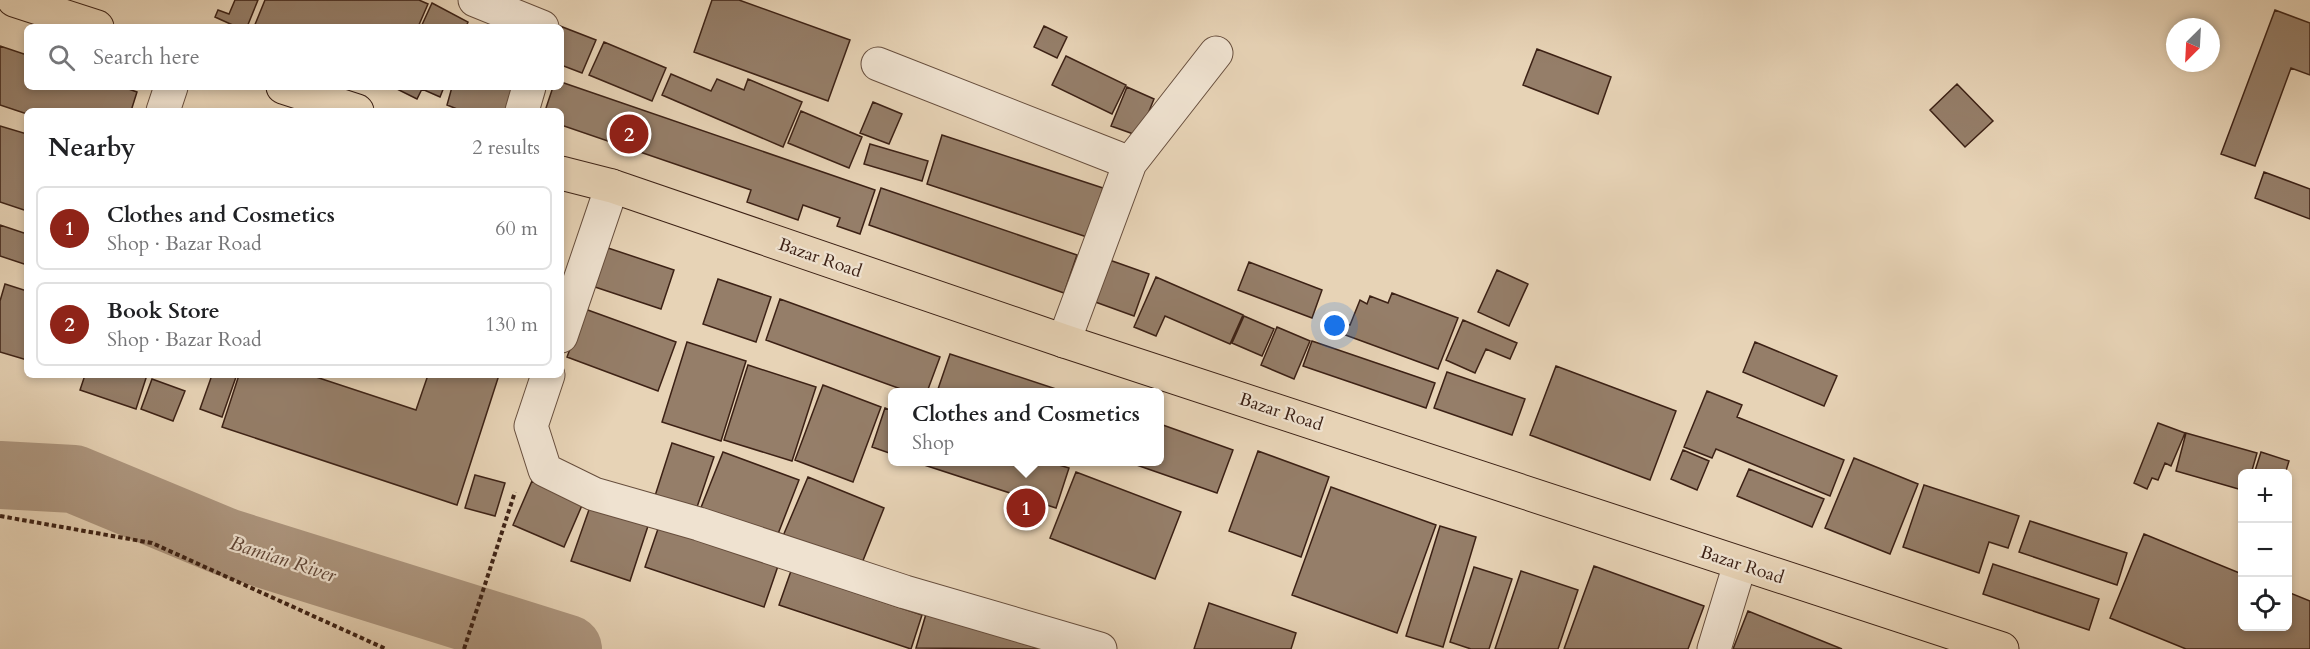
<!DOCTYPE html>
<html lang="en">
<head>
<meta charset="utf-8">
<style>
  body { margin:0; font-family:Cardo,serif; background:#f2f2f2; color:#202124 }
  .controls { position:absolute; right:18px; bottom:18px; display:grid; overflow:hidden; border-radius:9px; box-shadow:0 3px 9px #0003 }
  .controls button { width:54px; height:54px; display:grid; place-items:center; padding:0; border:0; border-bottom:2px solid #e0e0e0; background:#fff; color:#202124; font:30px sans-serif }
  .compass { position:absolute; left:2166px; top:18px; width:54px; height:54px; border-radius:50%; background:#fff; box-shadow:0 3px 9px #0003; rotate:204deg }
  .you { position:absolute; left:1335px; top:326px; width:21px; height:21px; margin:-15px; border:4px solid #fff; border-radius:50%; background:#1a73e8; box-shadow:0 0 0 9px #1a73e833 }
  .badge { display:grid; place-items:center; width:39px; height:39px; border-radius:50%; background:#8f2418; color:#fff; font-size:20px; font-weight:700 }
  .pin { position:absolute; translate:-50% -50%; border:3px solid #fff; box-shadow:0 2px 6px #0006 }
  .popup { position:absolute; left:888px; top:388px; width:276px; height:78px; box-sizing:border-box; display:grid; place-content:center; border-radius:9px; background:#fff; filter:drop-shadow(0 2px 4px #0005); font-size:20px; white-space:nowrap; color:#757577 }
  .popup b { font-size:22px; color:#202124 }
  .popup::after { content:''; position:absolute; left:50%; top:100%; margin-left:-12px; border:12px solid transparent; border-top-color:#fff }
  .list { margin:0; padding:0; list-style:none }
  h2 { display:flex; justify-content:space-between; align-items:center; height:78px; margin:0; padding:0 24px; font-size:26px }
  h2 small { font-size:20px; font-weight:400; color:#757577 }
  .list li { display:grid; grid-template-columns:39px 1fr auto; gap:18px; align-items:center; box-sizing:border-box; height:84px; margin:0 12px 12px; padding:0 12px; border:2px solid #e0e0e0; border-radius:9px }
  .list b { display:block; font-size:22px; white-space:nowrap }
  .list p { margin:0; font-size:20px; white-space:nowrap; color:#757577 }
  .list em { font-size:20px; font-style:normal; color:#757577 }
  .icon { flex:none; width:33px; height:33px; fill:none; stroke:currentColor; stroke-width:2; stroke-linecap:round; stroke-linejoin:round }
  .map { position:relative; flex:none; width:2310px; height:649px; overflow:hidden }
  .search { position:absolute; background:#fff; box-shadow:0 3px 9px #0003; left:24px; top:24px; width:540px; height:66px; display:flex; align-items:center; gap:15px; box-sizing:border-box; padding:0 21px; border-radius:9px; color:#757577; font-size:22px }
  .panel { position:absolute; background:#fff; box-shadow:0 3px 9px #0003; left:24px; top:108px; width:540px; height:270px; border-radius:9px }
  .map>svg:first-child { display:block }
  .lines { fill:none; stroke-linecap:round; stroke-linejoin:round }
  .river { stroke:#ad967f; stroke-width:68 }
  .building { fill:#957e69; stroke:#3c2115; stroke-width:1.5 }
  .minor-casing { stroke:#674e3d; stroke-width:35 }
  .major-casing { stroke:#3c2115; stroke-width:35 }
  .path { stroke:#3c2115; stroke-width:4; stroke-dasharray:4.5 3; stroke-linecap:butt }
  .minor { stroke:#efe2d0; stroke-width:33 }
  .major { stroke:#e7d3b6; stroke-width:33 }
  .labels { text-anchor:middle; dominant-baseline:central; stroke-width:4.5; stroke-linejoin:round; paint-order:stroke }
  .street-label { font-size:18px; fill:#3c2115; stroke:#efe2d0 }
  .water-label { font-size:20px; font-style:italic; fill:#5e4435; stroke:#efe2d0 }
</style>
</head>
<body>
<div class="map">
<svg width="2310" height="649" viewBox="0 0 2310 649">
  <rect width="100%" height="100%" fill="#e7d3b6"/>
  <filter id="stains"><feTurbulence type="fractalNoise" baseFrequency=".00333" numOctaves="4"/><feColorMatrix values="0 0 0 0 .2 0 0 0 0 .09 0 0 0 0 .02 0 0 0 .5 -.17"/></filter>
  <radialGradient id="worn" r=".72"><stop offset=".6" stop-color="#630" stop-opacity="0"/><stop offset="1" stop-color="#630" stop-opacity=".3"/></radialGradient>
  <g class="lines">
    <path class="river" d="M 0,475 L 74,479 L 226,542 L 568,649"/>
  </g>
  <path class="building" d="M 235,0 L 258,0 L 247,27 L 237,27 L 215,17 L 218,10 L 229,14 Z
    M 265,0 L 419,0 L 428,4 L 418,27 L 254,27 Z
    M 712,0 L 739,0 L 850,40 L 828,101 L 694,52 Z
    M 432,3 L 468,22 L 466,27 L 421,27 Z
    M 2275,10 L 2310,23 L 2310,75 L 2291,68 L 2255,166 L 2221,154 Z
    M 560,26 L 596,40 L 582,73 L 561,65 Z
    M 1044,26 L 1067,37 L 1057,58 L 1034,47 Z
    M 604,42 L 666,68 L 652,101 L 589,75 Z
    M 0,46 L 27,55 L 27,87 L 123,87 L 137,92 L 131,111 L 27,111 L 27,114 L 0,105 Z
    M 1537,49 L 1611,77 L 1598,114 L 1523,85 Z
    M 1066,56 L 1126,85 L 1112,114 L 1052,85 Z
    M 671,74 L 711,91 L 717,79 L 744,90 L 748,79 L 802,102 L 783,147 L 662,95 Z
    M 561,82 L 875,190 L 860,234 L 837,226 L 840,218 L 803,205 L 798,220 L 747,202 L 751,190 L 561,125 L 561,111 L 545,111 L 553,87 L 561,87 Z
    M 1957,84 L 1993,121 L 1965,147 L 1930,110 Z
    M 393,87 L 444,87 L 440,97 L 422,89 L 417,99 Z
    M 452,87 L 516,87 L 509,111 L 462,111 L 447,105 Z
    M 1127,87 L 1154,99 L 1139,136 L 1111,126 Z
    M 873,102 L 902,114 L 889,144 L 860,133 Z
    M 801,111 L 862,137 L 849,168 L 788,143 Z
    M 0,126 L 27,134 L 27,211 L 0,202 Z
    M 942,135 L 1103,188 L 1087,237 L 927,184 Z
    M 870,144 L 928,161 L 922,181 L 864,164 Z
    M 2264,172 L 2310,189 L 2310,219 L 2255,198 Z
    M 881,188 L 1077,255 L 1064,293 L 869,225 Z
    M 0,225 L 27,234 L 27,265 L 0,256 Z
    M 602,246 L 674,270 L 661,309 L 589,285 Z
    M 1101,257 L 1149,274 L 1134,316 L 1087,299 Z
    M 1249,262 L 1322,290 L 1312,318 L 1238,290 Z
    M 1497,270 L 1528,284 L 1509,326 L 1478,312 Z
    M 1156,277 L 1243,315 L 1230,344 L 1165,316 L 1156,336 L 1134,327 Z
    M 718,279 L 771,297 L 756,342 L 703,324 Z
    M 5,284 L 27,291 L 27,360 L 0,352 L 0,301 Z
    M 1392,293 L 1458,318 L 1438,369 L 1340,333 L 1344,323 L 1350,325 L 1360,300 L 1367,304 L 1370,296 L 1388,303 Z
    M 780,299 L 940,357 L 927,392 L 909,392 L 766,340 Z
    M 585,309 L 676,342 L 658,391 L 567,357 Z
    M 1244,316 L 1274,329 L 1262,356 L 1232,343 Z
    M 1463,320 L 1517,343 L 1510,359 L 1486,349 L 1475,373 L 1446,360 Z
    M 1277,327 L 1310,341 L 1294,379 L 1261,365 Z
    M 1312,341 L 1435,383 L 1426,408 L 1303,366 Z
    M 687,342 L 746,361 L 721,441 L 662,422 Z
    M 1755,342 L 1837,376 L 1824,406 L 1743,372 Z
    M 950,354 L 1065,392 L 937,392 Z
    M 748,365 L 816,387 L 792,461 L 724,440 Z
    M 1556,366 L 1676,411 L 1650,480 L 1530,435 Z
    M 1447,372 L 1525,399 L 1512,435 L 1434,408 Z
    M 85,375 L 147,375 L 136,409 L 80,390 Z
    M 212,375 L 229,375 L 236,377 L 222,417 L 200,409 Z
    M 239,375 L 310,375 L 416,410 L 428,375 L 499,375 L 457,505 L 222,427 Z
    M 152,379 L 185,391 L 173,421 L 141,409 Z
    M 823,385 L 881,407 L 853,482 L 795,460 Z
    M 1707,391 L 1742,405 L 1737,417 L 1844,460 L 1830,496 L 1716,449 L 1712,458 L 1684,447 Z
    M 885,408 L 892,411 L 892,454 L 872,447 Z
    M 2158,423 L 2185,433 L 2171,466 L 2165,463 L 2158,480 L 2152,478 L 2147,489 L 2134,483 Z
    M 1160,424 L 1233,450 L 1217,493 L 1128,462 L 1160,462 Z
    M 2186,433 L 2257,453 L 2251,474 L 2242,474 L 2242,490 L 2176,471 Z
    M 672,443 L 714,457 L 695,513 L 654,499 Z
    M 1683,450 L 1709,461 L 1697,490 L 1671,479 Z
    M 1258,451 L 1329,477 L 1301,557 L 1229,531 Z
    M 723,452 L 799,480 L 776,539 L 700,510 Z
    M 2261,452 L 2289,461 L 2285,474 L 2254,474 Z
    M 1854,458 L 1918,484 L 1890,554 L 1825,528 Z
    M 915,462 L 1049,462 L 1069,468 L 1056,508 Z
    M 1749,469 L 1824,499 L 1812,527 L 1737,496 Z
    M 1076,472 L 1181,512 L 1155,579 L 1050,538 Z
    M 475,475 L 505,483 L 495,516 L 465,508 Z
    M 808,477 L 884,508 L 860,568 L 783,536 Z
    M 532,481 L 583,503 L 564,547 L 513,525 Z
    M 1924,485 L 2019,516 L 2008,548 L 1989,542 L 1979,573 L 1903,547 Z
    M 1331,487 L 1436,525 L 1397,633 L 1292,595 Z
    M 591,504 L 649,523 L 630,581 L 571,561 Z
    M 2030,521 L 2127,553 L 2117,585 L 2019,552 Z
    M 659,526 L 778,566 L 764,607 L 645,567 Z
    M 1440,526 L 1476,537 L 1443,647 L 1406,636 Z
    M 2144,534 L 2242,574 L 2242,626 L 2288,626 L 2288,592 L 2310,601 L 2310,649 L 2186,649 L 2110,618 Z
    M 1993,564 L 2099,599 L 2089,630 L 1983,594 Z
    M 1594,566 L 1704,606 L 1688,649 L 1564,649 Z
    M 1474,567 L 1512,579 L 1489,649 L 1471,649 L 1450,642 Z
    M 791,571 L 922,615 L 911,649 L 779,605 Z
    M 1521,571 L 1578,590 L 1558,649 L 1495,649 Z
    M 1209,603 L 1296,633 L 1291,649 L 1194,649 Z
    M 1748,611 L 1842,649 L 1733,649 Z
    M 926,614 L 1041,649 L 916,648 Z"/>
  <g class="lines">
    <defs>
      <path id="minor" d="M 475,0 L 542,27
        M 878,64 L 1130,163 L 1064,341
        M 163,111 L 171,87
        M 522,111 L 529,87
        M 1130,163 L 1216,53
        M 561,336 L 612,186
        M 548,375 L 531,426 L 545,470 L 594,494 L 699,524 L 905,592 L 1100,649
        M 1714,649 L 1740,564"/>
      <path id="major" d="M 14,0 L 97,27
        M 283,87 L 357,111
        M 561,173 L 612,186 L 1064,341 L 2002,649"/>
    </defs>
    <use href="#minor" class="minor-casing"/>
    <use href="#major" class="major-casing"/>
    <path class="path" d="M 0,516 L 152,543 L 386,649
      M 464,649 L 515,492"/>
    <use href="#minor" class="minor"/>
    <use href="#major" class="major"/>
  </g>
  <g class="labels">
    <g class="street-label">
      <text transform="translate(820 258) rotate(19)">Bazar Road</text>
      <text transform="translate(1281 412) rotate(18)">Bazar Road</text>
      <text transform="translate(1742 565) rotate(18)">Bazar Road</text>
    </g>
    <g class="water-label">
      <text transform="translate(283 559) rotate(18)">Bamian River</text>
    </g>
  </g>
  <rect width="100%" height="100%" filter="url(#stains)"/>
  <rect width="100%" height="100%" fill="url(#worn)"/>
</svg>
<div class="controls">
<button>+</button>
<button>−</button>
<button><svg class="icon" aria-label="locate" viewBox="0 0 24 24"><circle cx="12" cy="12" r="6"/><path d="M12 2v4M12 18v4M2 12h4M18 12h4"/></svg></button>
</div>
<svg class="compass" viewBox="-18 -18 36 36"><path d="M0-13l5 13h-10z" fill="#e53935"/><path d="M0 13l5-13h-10z" fill="#757577"/></svg>
<div class="you"></div>
<div class="pin badge" style="left:1026px;top:508px">1</div>
<div class="popup"><b>Clothes and Cosmetics</b>Shop</div>
<div class="pin badge" style="left:629px;top:134px">2</div>
<div class="search"><svg class="icon" aria-label="search" viewBox="0 0 24 24"><circle cx="10" cy="10" r="6"/><path d="M15 15l6 6"/></svg>Search here</div>
<section class="panel">
<h2>Nearby<small>2 results</small></h2>
<ul class="list">
<li><span class="badge">1</span><div><b>Clothes and Cosmetics</b><p>Shop · Bazar Road</p></div><em>60 m</em></li>
<li><span class="badge">2</span><div><b>Book Store</b><p>Shop · Bazar Road</p></div><em>130 m</em></li>
</ul>
</section>
</div>
</body>
</html>
